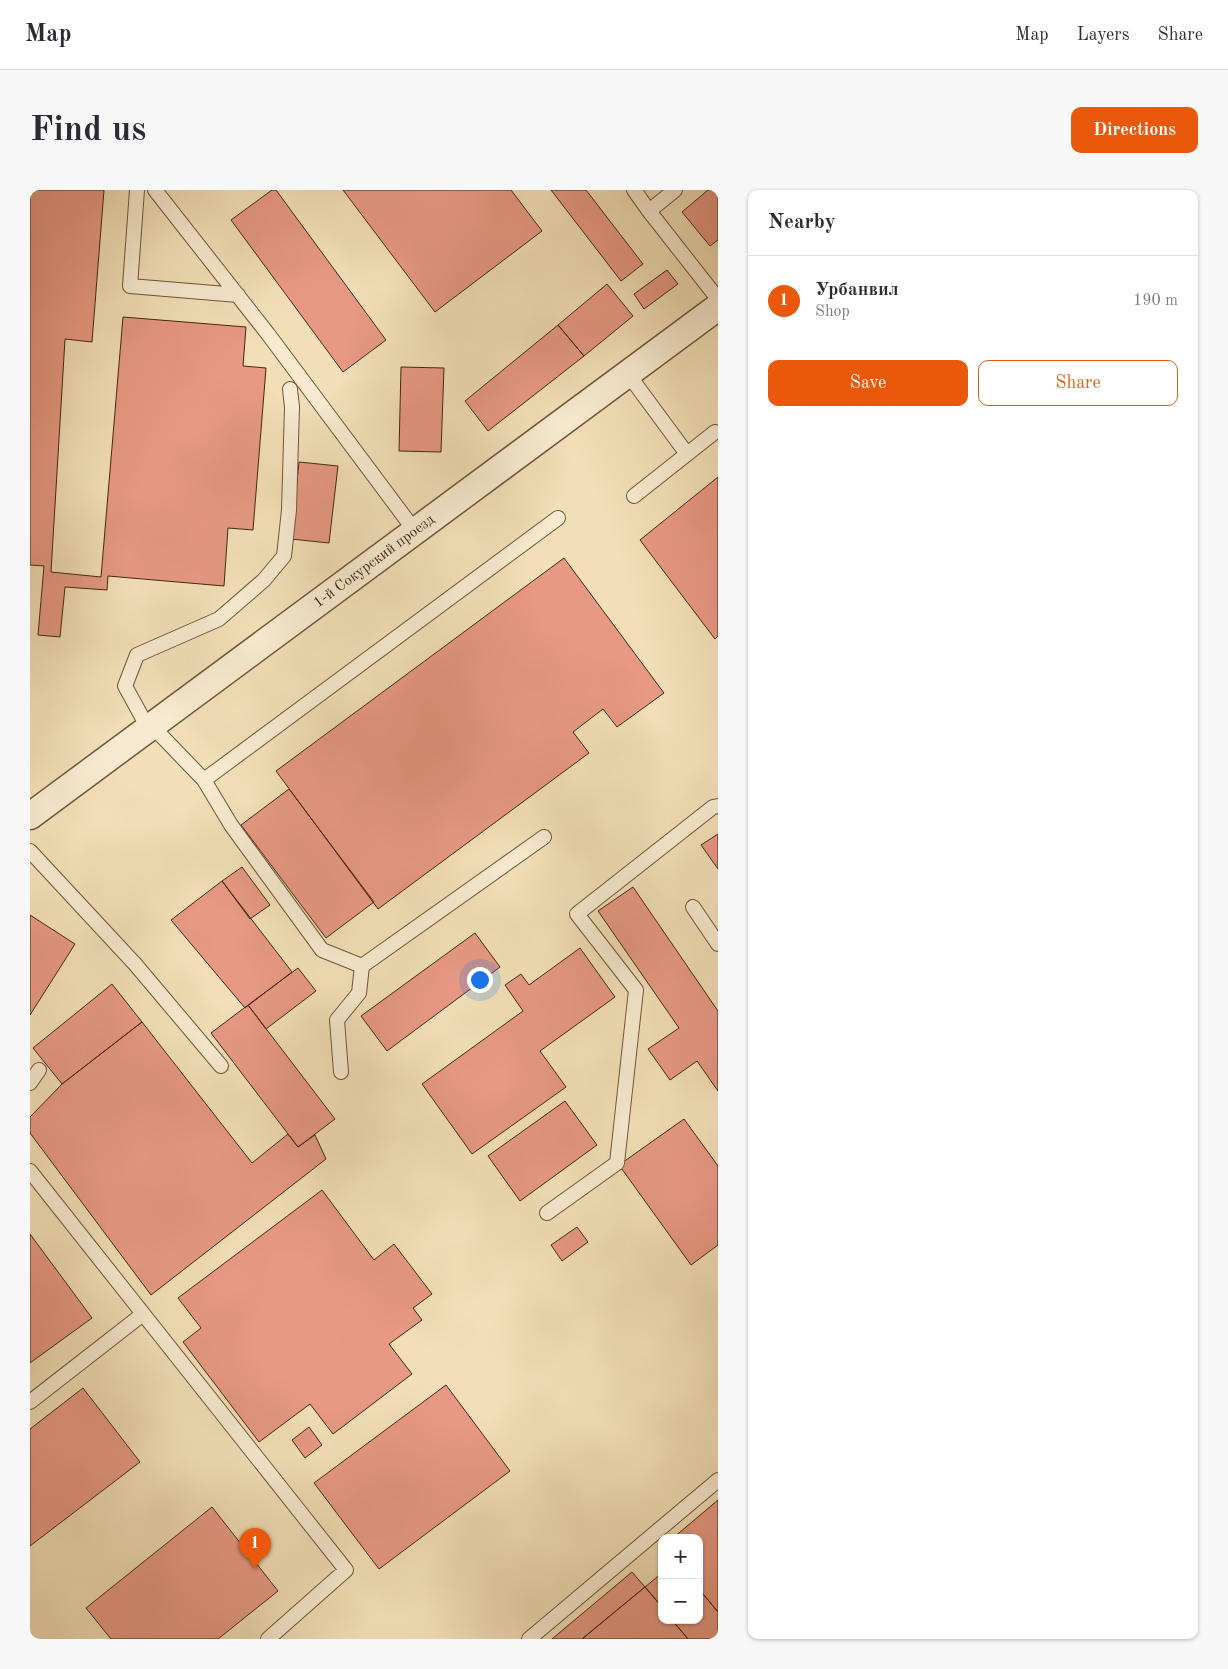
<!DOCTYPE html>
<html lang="en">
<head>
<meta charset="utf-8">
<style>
  body { margin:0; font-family:"Old Standard TT",serif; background:#f7f7f7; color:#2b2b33 }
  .controls { position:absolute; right:15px; bottom:15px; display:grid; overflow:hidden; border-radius:10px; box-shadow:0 1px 4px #0004 }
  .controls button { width:45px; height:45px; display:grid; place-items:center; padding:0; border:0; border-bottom:1px solid #e1e1e2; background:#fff; color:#2b2b33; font:25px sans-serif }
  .you { position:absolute; left:449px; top:789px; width:18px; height:18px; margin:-12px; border:4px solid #fff; border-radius:50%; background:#1a73e8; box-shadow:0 0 0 8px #1a73e833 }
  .badge { display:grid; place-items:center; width:32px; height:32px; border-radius:50%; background:#ea580c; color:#fff; font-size:16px; font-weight:700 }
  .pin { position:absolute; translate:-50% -41px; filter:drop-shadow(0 1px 2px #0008) }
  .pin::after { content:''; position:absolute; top:26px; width:18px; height:15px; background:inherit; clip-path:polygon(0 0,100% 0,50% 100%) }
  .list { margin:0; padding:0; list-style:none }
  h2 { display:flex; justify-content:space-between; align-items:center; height:65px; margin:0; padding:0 20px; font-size:21px }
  h2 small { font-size:16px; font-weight:400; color:#7c7c81 }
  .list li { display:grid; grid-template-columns:32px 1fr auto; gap:15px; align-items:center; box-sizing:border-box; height:90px; padding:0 20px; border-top:1px solid #e1e1e2 }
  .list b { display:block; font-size:19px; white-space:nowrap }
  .list p { margin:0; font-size:16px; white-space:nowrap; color:#7c7c81 }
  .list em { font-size:16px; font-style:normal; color:#7c7c81 }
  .actions { display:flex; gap:10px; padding:15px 20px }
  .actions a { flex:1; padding:11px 0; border:1px solid #ea580c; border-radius:10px; text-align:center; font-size:18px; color:#ea580c }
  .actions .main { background:#ea580c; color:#fff }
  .map { position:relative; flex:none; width:688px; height:1449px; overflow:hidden; border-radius:10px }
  header { display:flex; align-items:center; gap:30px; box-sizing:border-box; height:70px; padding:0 25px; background:#fff; border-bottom:1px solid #e1e1e2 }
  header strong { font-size:24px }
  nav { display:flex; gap:28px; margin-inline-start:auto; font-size:18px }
  .intro { display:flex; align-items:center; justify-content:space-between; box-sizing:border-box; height:120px; padding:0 30px }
  h1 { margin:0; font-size:35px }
  .button { padding:12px 22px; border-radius:10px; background:#ea580c; color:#fff; font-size:18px; font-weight:700 }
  main { display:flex; gap:30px; padding:0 30px }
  aside { flex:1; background:#fff; border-radius:10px; box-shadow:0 1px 4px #0004 }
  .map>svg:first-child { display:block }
  .building { fill:#e79983; stroke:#44270e }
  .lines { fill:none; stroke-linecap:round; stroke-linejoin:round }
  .service-casing { stroke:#705538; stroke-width:16 }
  .minor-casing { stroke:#705538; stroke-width:29 }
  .service { stroke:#f7ead0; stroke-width:14 }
  .minor { stroke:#f7ead0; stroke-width:26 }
  .labels { text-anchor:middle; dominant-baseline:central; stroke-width:5; stroke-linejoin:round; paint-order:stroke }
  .street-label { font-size:15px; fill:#44270e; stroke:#f7ead0 }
</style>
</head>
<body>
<header>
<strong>Map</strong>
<nav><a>Map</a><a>Layers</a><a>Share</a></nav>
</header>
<div class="intro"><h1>Find us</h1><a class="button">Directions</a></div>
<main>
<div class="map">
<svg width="688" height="1449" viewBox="0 0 688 1449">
  <rect width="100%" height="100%" fill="#f2dfb7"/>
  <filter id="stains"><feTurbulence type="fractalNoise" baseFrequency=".004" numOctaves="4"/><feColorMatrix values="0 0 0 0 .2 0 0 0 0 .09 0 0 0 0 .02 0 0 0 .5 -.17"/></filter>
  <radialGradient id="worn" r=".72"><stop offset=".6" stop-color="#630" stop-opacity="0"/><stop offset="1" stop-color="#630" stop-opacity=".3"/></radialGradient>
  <path class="building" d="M 0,0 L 74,0 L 62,152 L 35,149 L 21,382 L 71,387 L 93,127 L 216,137 L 213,176 L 236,178 L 223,340 L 198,338 L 194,396 L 78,386 L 77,400 L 35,397 L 30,447 L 8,445 L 14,376 L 0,375 Z
    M 242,0 L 246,0 L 356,150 L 313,182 L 201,30 Z
    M 313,0 L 481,0 L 512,41 L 405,122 Z
    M 521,0 L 556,0 L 613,74 L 591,91 Z
    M 678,0 L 688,0 L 688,50 L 680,56 L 652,22 Z
    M 637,80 L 648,94 L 614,119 L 604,104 Z
    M 577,94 L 603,126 L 554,166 L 528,135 Z
    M 528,135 L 554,166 L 458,241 L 435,211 Z
    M 371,177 L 414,178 L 411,262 L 369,261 Z
    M 269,272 L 308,276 L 299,353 L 261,349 Z
    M 688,287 L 688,446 L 685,449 L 610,350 Z
    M 534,368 L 634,503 L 587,537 L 573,519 L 543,542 L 559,563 L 348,719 L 246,581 Z
    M 259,599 L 344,712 L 296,748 L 211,635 Z
    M 688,644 L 688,679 L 671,655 Z
    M 212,677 L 240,715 L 220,729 L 192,691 Z
    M 192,691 L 262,782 L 215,818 L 141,730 Z
    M 603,697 L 688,821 L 688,901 L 667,871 L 640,890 L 618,859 L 649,838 L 568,721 Z
    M 0,725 L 45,754 L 0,825 Z
    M 445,743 L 470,777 L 357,861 L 331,826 Z
    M 550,758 L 585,807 L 510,861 L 536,897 L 442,964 L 392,894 L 493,821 L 475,795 L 491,784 L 499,795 Z
    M 268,778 L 286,801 L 236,839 L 218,815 Z
    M 82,794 L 112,832 L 32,894 L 3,858 Z
    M 218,815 L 305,929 L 268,957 L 181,843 Z
    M 112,832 L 222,973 L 258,944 L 268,957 L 285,945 L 296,969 L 121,1105 L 0,943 L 0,927 L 32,894 Z
    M 535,911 L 567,955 L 490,1011 L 458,966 Z
    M 654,929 L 688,976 L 688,1055 L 661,1075 L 589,975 Z
    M 292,1000 L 344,1070 L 364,1054 L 402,1104 L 383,1118 L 392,1130 L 359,1154 L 382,1184 L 303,1244 L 280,1214 L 229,1252 L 153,1152 L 171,1138 L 148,1108 Z
    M 547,1037 L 558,1052 L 532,1071 L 521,1055 Z
    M 0,1044 L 62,1128 L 0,1173 Z
    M 416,1195 L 480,1281 L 349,1379 L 284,1293 Z
    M 53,1198 L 110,1272 L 0,1356 L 0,1239 Z
    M 279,1237 L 292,1255 L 275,1268 L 262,1250 Z
    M 688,1310 L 688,1422 L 669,1399 L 669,1348 L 643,1348 Z
    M 182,1317 L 248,1401 L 188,1449 L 81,1449 L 56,1418 Z
    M 602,1382 L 615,1397 L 552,1449 L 522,1449 Z
    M 632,1383 L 632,1417 L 615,1397 Z
    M 615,1397 L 632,1417 L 632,1430 L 642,1430 L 658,1449 L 552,1449 Z
    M 669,1399 L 688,1422 L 688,1449 L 658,1449 L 642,1430 L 669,1430 Z"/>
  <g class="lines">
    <defs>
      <path id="service" d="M 107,0 L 100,96 L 208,105
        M 125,0 L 238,144 L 385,341
        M 604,0 L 619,21
        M 645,0 L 619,21 L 688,109
        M 598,184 L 657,264
        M 604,306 L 685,242
        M 122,536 L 174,590 L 528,328
        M 118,538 L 95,496 L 107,465 L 189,429 L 234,390 L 254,366 L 259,320 L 262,217 L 260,199
        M 174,590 L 201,635 L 292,760 L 332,776 L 514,647
        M 0,661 L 105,774 L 191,876
        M 663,717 L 688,754
        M 311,882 L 307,830 L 329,803 L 332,776
        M 0,893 L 9,880
        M 0,981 L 316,1380 L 238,1449
        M 517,1023 L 587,973 L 606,800 L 547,724 L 683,617 L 688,616
        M 0,1212 L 113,1124
        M 499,1449 L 688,1290"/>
      <g id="minor">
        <path id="s1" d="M 0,626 L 688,117"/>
      </g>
    </defs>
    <use href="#service" class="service-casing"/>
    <use href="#minor" class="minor-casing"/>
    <use href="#service" class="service"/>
    <use href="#minor" class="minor"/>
  </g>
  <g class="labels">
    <g class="street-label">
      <text stroke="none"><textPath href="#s1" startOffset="428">1-й Сокурский проезд</textPath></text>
    </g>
  </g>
  <rect width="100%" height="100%" filter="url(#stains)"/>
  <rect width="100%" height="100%" fill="url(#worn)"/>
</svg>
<div class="controls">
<button>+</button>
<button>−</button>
</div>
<div class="you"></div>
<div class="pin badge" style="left:225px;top:1379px">1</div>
</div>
<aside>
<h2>Nearby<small></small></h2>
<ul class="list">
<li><span class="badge">1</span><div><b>Урбанвил</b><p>Shop</p></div><em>190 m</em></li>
</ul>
<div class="actions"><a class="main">Save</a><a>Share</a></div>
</aside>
</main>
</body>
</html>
